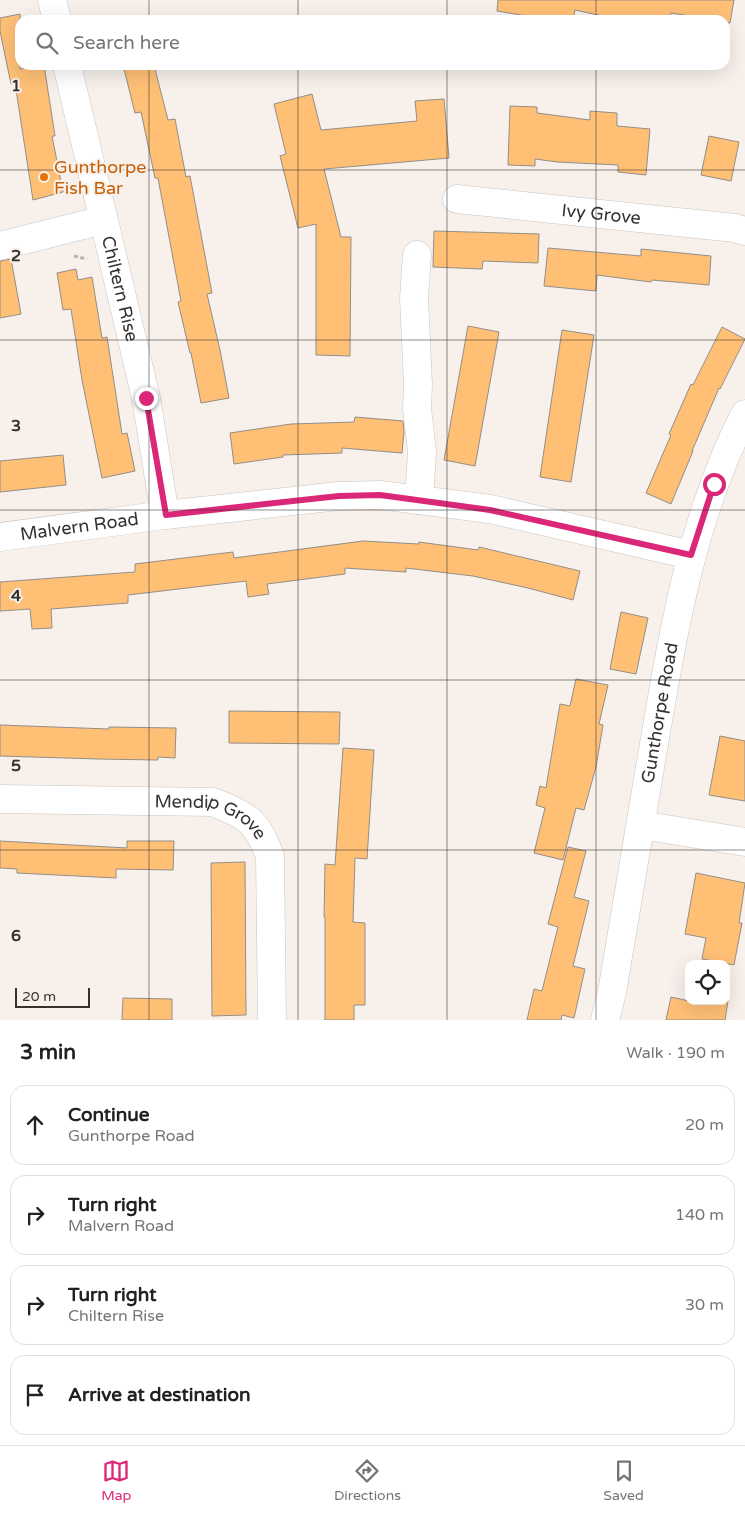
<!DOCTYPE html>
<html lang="en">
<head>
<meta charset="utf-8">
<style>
  body { margin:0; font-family:"Varela Round",sans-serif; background:#f2f2f2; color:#202124 }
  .controls { position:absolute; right:15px; bottom:15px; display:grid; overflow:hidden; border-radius:10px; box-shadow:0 5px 20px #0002 }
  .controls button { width:45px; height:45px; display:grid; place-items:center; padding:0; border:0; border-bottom:1px solid #e0e0e0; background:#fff; color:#202124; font:25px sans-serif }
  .scale { position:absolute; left:15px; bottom:12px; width:75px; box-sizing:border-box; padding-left:5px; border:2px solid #34312f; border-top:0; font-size:14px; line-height:18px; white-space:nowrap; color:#34312f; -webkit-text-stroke:4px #f7f0eb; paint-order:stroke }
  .stop { position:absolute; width:15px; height:15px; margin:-11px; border:4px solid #db2777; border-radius:50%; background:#fff }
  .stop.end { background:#db2777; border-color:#fff; box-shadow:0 1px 5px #0008 }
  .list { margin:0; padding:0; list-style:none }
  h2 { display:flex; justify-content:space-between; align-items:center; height:65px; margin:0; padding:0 20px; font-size:21px }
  h2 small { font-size:16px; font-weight:400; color:#757577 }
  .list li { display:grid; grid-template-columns:32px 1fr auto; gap:15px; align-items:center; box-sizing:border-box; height:80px; margin:0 10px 10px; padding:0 10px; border:1px solid #e0e0e0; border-radius:15px }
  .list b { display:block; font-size:19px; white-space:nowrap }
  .list p { margin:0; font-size:16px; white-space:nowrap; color:#757577 }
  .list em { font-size:16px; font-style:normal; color:#757577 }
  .icon { flex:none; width:28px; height:28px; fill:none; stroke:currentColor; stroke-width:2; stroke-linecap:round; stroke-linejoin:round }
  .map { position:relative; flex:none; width:745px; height:1020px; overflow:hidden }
  .search { position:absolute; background:#fff; box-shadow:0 5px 20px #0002; left:15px; right:15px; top:15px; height:55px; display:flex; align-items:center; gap:12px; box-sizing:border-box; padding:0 18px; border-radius:15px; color:#757577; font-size:19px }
  .sheet { height:425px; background:#fff }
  nav { display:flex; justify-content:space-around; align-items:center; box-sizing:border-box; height:70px; border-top:1px solid #e0e0e0; background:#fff; font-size:14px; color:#757577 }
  nav a { display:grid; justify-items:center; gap:2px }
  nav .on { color:#db2777 }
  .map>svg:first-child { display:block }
  .building { fill:#ffc076; stroke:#938e88 }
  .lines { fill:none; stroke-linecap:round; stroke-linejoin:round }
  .minor-casing { stroke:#cbc5bf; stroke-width:29 }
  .path { stroke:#b6b1ad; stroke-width:3; stroke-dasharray:4 2.5; stroke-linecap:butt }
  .minor { stroke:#fff; stroke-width:28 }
  .route { stroke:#db2777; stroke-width:6 }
  .grid { fill:none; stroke:#34312f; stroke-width:1; stroke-opacity:0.55 }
  .food-dot { fill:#e8710a; stroke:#f7f0eb; stroke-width:2 }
  .labels { text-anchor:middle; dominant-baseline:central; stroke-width:4; stroke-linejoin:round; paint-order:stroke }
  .food-label { font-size:18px; fill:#c56008; stroke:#f7f0eb; text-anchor:start }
  .street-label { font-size:18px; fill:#34312f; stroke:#f7f0eb }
  .grid-label { font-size:16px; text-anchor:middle; font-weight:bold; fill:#34312f; stroke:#f7f0eb; stroke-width:4; stroke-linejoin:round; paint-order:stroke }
</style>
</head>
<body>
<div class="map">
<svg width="745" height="1020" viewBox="0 0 745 1020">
  <rect width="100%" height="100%" fill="#f7f0eb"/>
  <path class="building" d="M 498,0 L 734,0 L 730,23 L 725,22 L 725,20 L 715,20 L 671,13 L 669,20 L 621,20 L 575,10 L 573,20 L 551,20 L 497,11 Z
    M 20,14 L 20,69 L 44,65 L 55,136 L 52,136 L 63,192 L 33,200 L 15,83 L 11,84 L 0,31 L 0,18 Z
    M 123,65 L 154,65 L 168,120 L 175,119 L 186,177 L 190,176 L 212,293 L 207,294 L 220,350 L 229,398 L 201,403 L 191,353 L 190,353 L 178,302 L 181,301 L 158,178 L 155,178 L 141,112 L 135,113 Z
    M 312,94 L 321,130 L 417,121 L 415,101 L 444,99 L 449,158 L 324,169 L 341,237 L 351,237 L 350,356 L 316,355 L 316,224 L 298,228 L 280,156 L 286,154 L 274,104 Z
    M 510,106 L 537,107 L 537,113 L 590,120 L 590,111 L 617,113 L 617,126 L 650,129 L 646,175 L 618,172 L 618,165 L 557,162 L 535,159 L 535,166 L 508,165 Z
    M 709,136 L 739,142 L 731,181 L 701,175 Z
    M 434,231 L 539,234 L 538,263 L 483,261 L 482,269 L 433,267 Z
    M 548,248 L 641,256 L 641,249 L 711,256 L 709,285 L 652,280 L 651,282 L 597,275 L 596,291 L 544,286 Z
    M 11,259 L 21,314 L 0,318 L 0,261 Z
    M 76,269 L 78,280 L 92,277 L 102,338 L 107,337 L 122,434 L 127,433 L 135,471 L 102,478 L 82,380 L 71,309 L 63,310 L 57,273 Z
    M 468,326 L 499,332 L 475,466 L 444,460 Z
    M 722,327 L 745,339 L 720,389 L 719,388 L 692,451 L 693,451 L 671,504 L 646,493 L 671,435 L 669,434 L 691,384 L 693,385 Z
    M 562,330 L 594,335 L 571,482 L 540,477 Z
    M 355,417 L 403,421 L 404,432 L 402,453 L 342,448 L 342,453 L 283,455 L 283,457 L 234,464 L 230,433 L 291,424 L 354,422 Z
    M 63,455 L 66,485 L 0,492 L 0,461 Z
    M 363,541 L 419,544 L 419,542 L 478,550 L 479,547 L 580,571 L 573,600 L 528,588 L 473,576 L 406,568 L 406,572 L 345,568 L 345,574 L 267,584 L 269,594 L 248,597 L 246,581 L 128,595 L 128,603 L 51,609 L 52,628 L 32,629 L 30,609 L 0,611 L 0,582 L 135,572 L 135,564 L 233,552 L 234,558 Z
    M 621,612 L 648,618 L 636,674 L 610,669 Z
    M 576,679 L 608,685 L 599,724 L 603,725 L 596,767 L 584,810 L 576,808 L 563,860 L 534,853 L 545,808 L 536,805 L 540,786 L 546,788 L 560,704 L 570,706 Z
    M 229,711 L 340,712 L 339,744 L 229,743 Z
    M 0,725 L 109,729 L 109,727 L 176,728 L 175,758 L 158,757 L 158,760 L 98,759 L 0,756 Z
    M 720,736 L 745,741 L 745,801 L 709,795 Z
    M 343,748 L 374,750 L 367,859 L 355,858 L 353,922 L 365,923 L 365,1005 L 354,1005 L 354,1020 L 325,1020 L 325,917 L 324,917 L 325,864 L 335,865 Z
    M 0,841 L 127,848 L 127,841 L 174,841 L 173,870 L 116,869 L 116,878 L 17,873 L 17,869 L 0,868 Z
    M 568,847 L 586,851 L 574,897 L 589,901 L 573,966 L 585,969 L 574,1018 L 562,1015 L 561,1020 L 527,1020 L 534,989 L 542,991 L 558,927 L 548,924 Z
    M 245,862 L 246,1015 L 212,1016 L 211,863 Z
    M 696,873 L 745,883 L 739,923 L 742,923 L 734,965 L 702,959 L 706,938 L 685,934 Z
    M 671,997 L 689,1001 L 728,1001 L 725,1020 L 666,1020 Z
    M 123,998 L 172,999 L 172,1020 L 122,1020 Z"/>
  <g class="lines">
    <defs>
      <g id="minor">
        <path d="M 52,0 L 57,20"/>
        <path id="s1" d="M 67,65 L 146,398 L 165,515"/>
        <path id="s2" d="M 457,199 L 735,228 L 745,231"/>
        <path d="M 0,246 L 103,220"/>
        <path d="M 417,255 L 414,298 L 418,385 L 417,409 L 422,451 L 419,500"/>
        <path id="s3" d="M 0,537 L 165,515 L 339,496 L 380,495 L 490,509 L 691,555"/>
        <path id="s4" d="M 0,799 L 213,802 C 248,816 256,820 270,856 L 272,1020"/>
        <path d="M 641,825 L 745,842"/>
        <path id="s5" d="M 605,1020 L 612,992 C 626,907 641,823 655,738 C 674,627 693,515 745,414"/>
      </g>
    </defs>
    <use href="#minor" class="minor-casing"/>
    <path class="path" d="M 74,256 L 87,259"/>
    <use href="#minor" class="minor"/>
  </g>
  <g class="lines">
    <path class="route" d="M 146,398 L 166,515 L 339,496 L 380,495 L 490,510 L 691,555 L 714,484"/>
  </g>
  <path class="grid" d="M 149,0 L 149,20M 298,0 L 298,20M 447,0 L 447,20M 596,0 L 596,20M 149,65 L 149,1020M 298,65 L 298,1020M 447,65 L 447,1020M 596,65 L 596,1020M 0,170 L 745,170M 0,340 L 745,340M 0,510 L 745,510M 0,680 L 745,680M 0,850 L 745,850"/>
  <circle class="food-dot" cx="44" cy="177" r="5"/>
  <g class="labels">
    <g class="food-label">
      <text x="54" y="167">Gunthorpe<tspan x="54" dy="21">Fish Bar</tspan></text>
    </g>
    <g class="street-label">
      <text stroke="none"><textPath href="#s2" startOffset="145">Ivy Grove</textPath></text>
      <text stroke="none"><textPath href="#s1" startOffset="230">Chiltern Rise</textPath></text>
      <text stroke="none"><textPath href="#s3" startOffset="80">Malvern Road</textPath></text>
      <text stroke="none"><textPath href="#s5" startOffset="312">Gunthorpe Road</textPath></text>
      <text stroke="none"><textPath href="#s4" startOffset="215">Mendip Grove</textPath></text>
    </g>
  </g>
  <g class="grid-label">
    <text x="16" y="91">1</text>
    <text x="16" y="261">2</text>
    <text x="16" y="431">3</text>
    <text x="16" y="601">4</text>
    <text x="16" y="771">5</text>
    <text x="16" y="941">6</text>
  </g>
</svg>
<div class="controls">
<button><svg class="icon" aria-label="locate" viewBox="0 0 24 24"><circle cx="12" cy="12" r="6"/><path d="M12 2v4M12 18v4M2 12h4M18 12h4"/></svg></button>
</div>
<div class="scale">20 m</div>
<div class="stop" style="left:714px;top:484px"></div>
<div class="stop end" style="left:146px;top:398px"></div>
<div class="search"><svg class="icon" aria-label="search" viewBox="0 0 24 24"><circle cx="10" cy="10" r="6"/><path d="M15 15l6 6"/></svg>Search here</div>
</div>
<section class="sheet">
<h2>3 min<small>Walk · 190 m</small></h2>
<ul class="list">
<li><svg class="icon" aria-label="ahead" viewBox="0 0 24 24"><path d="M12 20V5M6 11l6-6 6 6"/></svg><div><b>Continue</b><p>Gunthorpe Road</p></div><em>20 m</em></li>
<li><svg class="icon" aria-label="right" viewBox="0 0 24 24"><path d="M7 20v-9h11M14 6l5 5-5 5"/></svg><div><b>Turn right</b><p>Malvern Road</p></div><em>140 m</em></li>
<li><svg class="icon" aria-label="right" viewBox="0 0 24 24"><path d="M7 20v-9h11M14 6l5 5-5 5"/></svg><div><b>Turn right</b><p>Chiltern Rise</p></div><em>30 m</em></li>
<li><svg class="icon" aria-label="arrive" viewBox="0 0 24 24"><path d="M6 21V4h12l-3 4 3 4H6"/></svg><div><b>Arrive at destination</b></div></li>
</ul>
</section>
<nav>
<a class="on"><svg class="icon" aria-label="map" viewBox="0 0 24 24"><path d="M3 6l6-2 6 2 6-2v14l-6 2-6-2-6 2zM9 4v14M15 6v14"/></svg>Map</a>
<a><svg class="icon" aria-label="directions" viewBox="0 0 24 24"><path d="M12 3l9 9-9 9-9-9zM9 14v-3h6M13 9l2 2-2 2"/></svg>Directions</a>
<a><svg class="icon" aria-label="saved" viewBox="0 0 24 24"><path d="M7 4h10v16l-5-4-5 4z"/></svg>Saved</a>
</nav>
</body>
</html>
